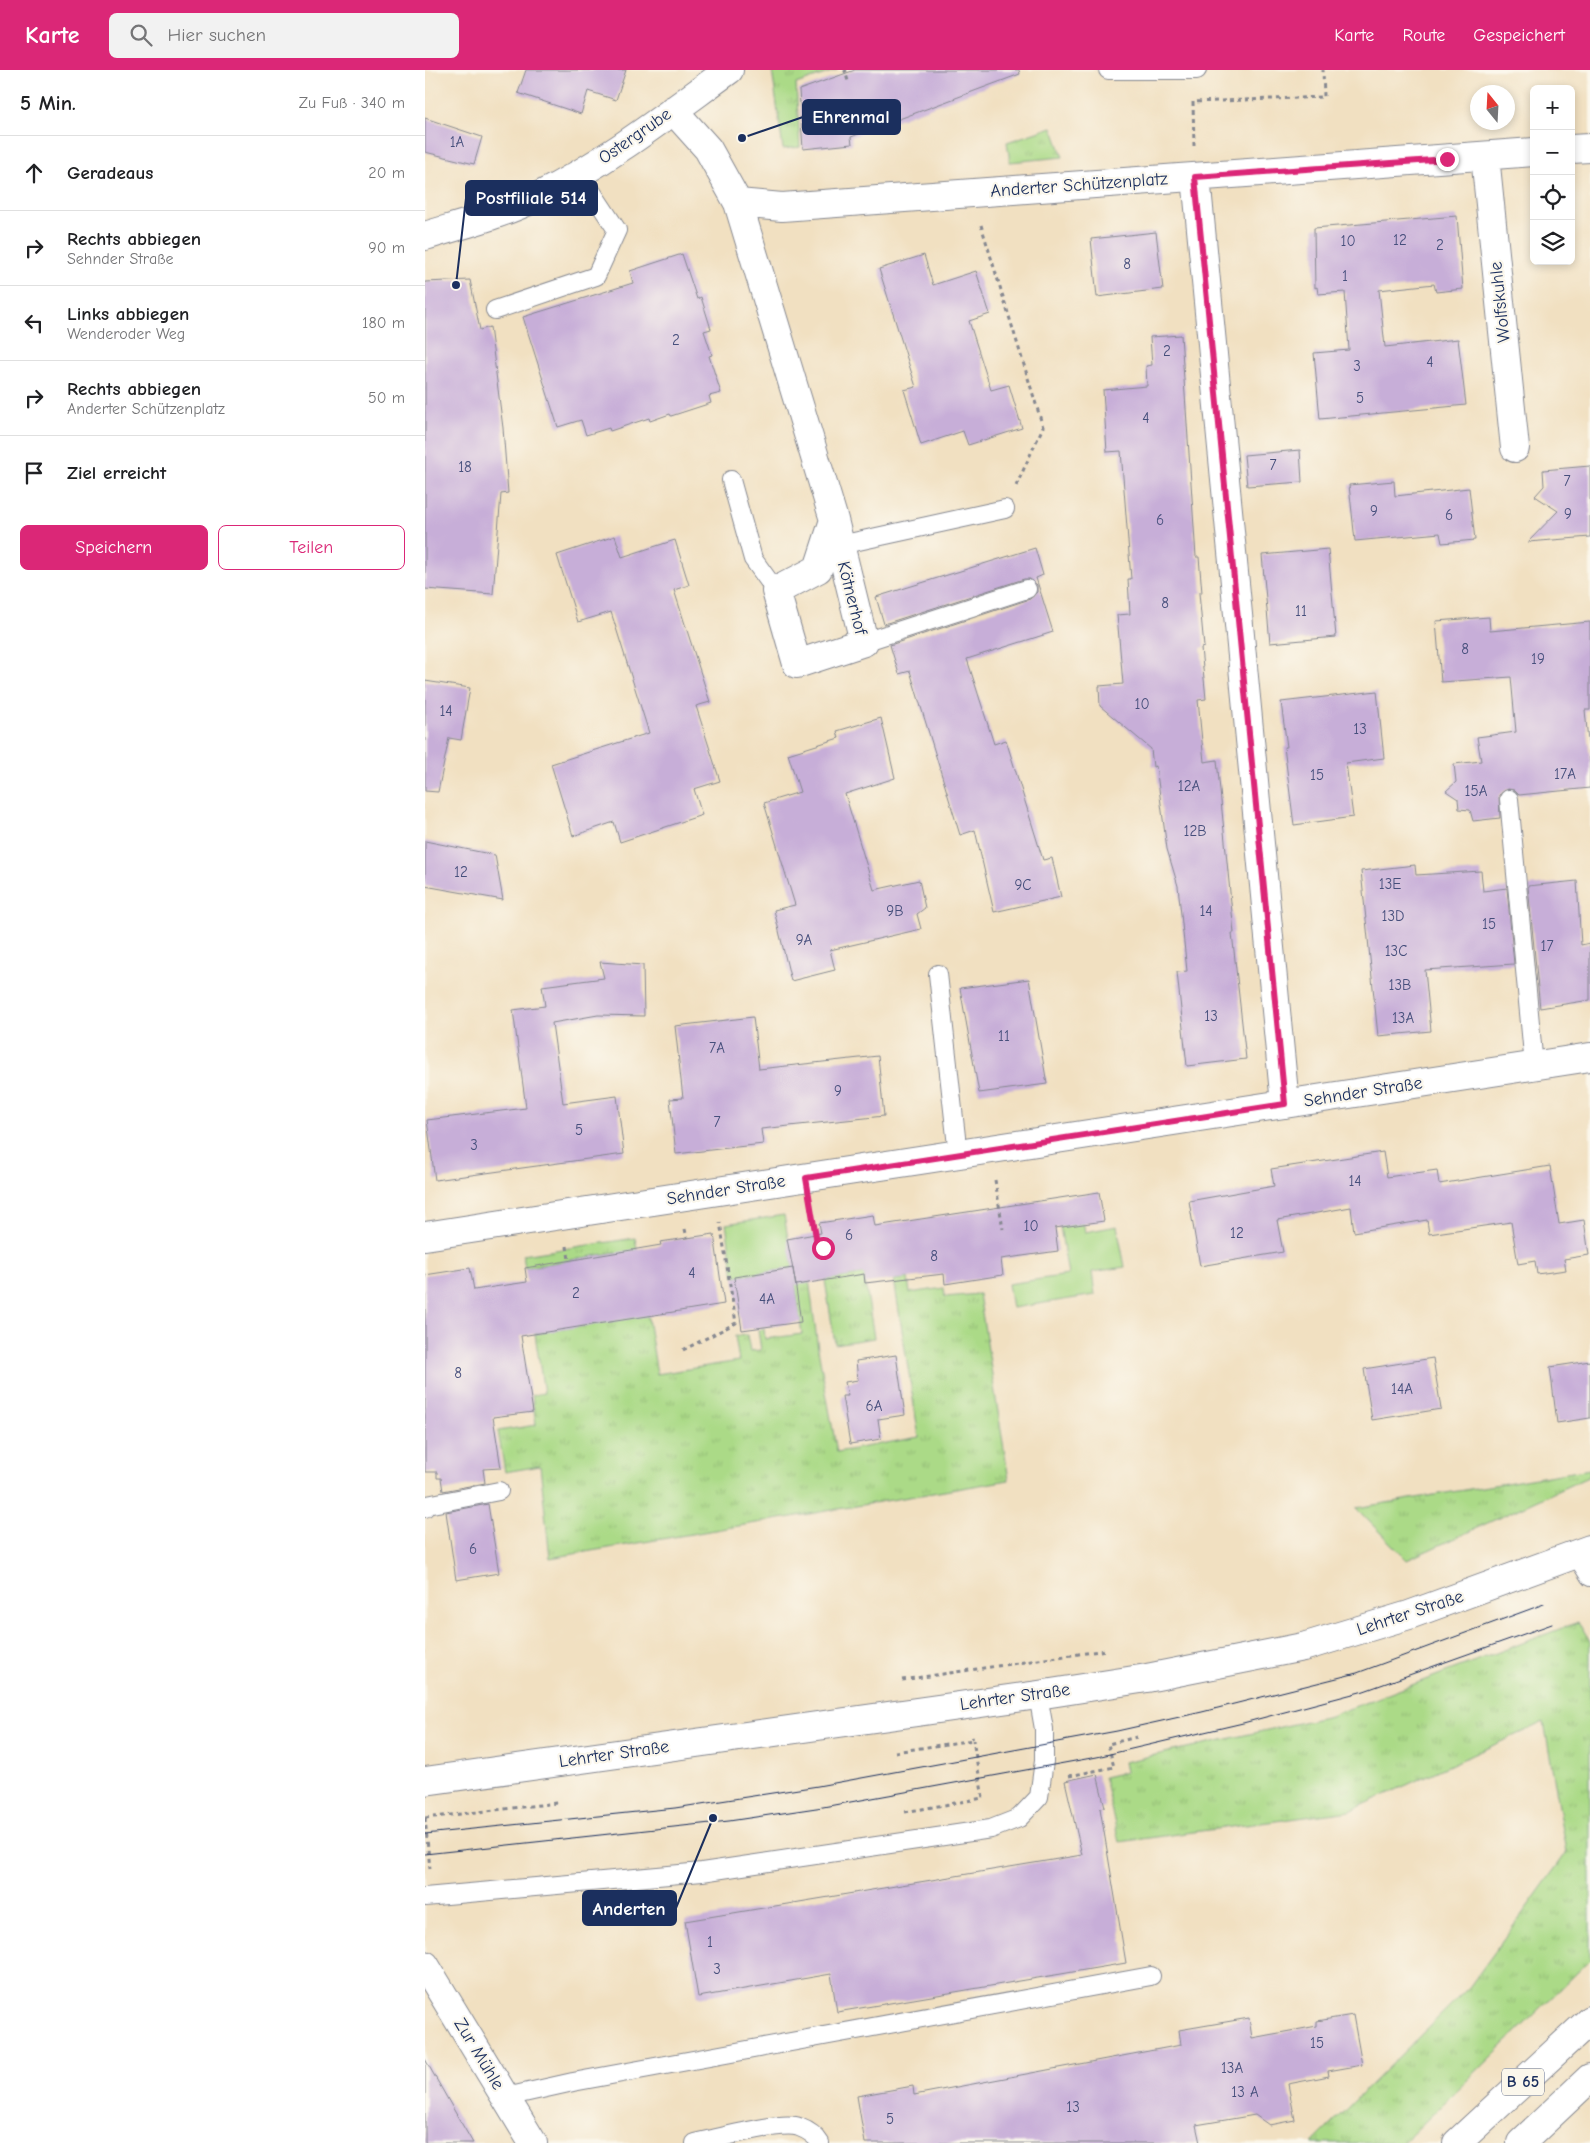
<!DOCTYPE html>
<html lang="de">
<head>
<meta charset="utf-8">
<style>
  body { margin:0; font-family:"Comic Neue",sans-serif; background:#f2f2f2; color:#202124 }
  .controls { position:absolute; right:15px; top:15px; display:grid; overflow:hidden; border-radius:8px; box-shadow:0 2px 8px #0003 }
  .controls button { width:45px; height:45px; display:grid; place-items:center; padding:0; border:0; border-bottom:1px solid #e0e0e0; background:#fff; color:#202124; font:25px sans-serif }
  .compass { position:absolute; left:1045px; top:15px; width:45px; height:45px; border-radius:50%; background:#fff; box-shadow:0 2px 8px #0003; rotate:342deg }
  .stop { position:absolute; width:15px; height:15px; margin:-11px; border:4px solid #db2777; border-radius:50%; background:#fff }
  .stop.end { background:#db2777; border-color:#fff; box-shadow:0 1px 5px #0008 }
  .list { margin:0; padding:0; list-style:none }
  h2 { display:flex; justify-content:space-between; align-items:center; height:65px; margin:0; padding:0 20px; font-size:21px }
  h2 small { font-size:16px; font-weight:400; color:#757577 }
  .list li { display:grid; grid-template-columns:32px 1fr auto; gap:15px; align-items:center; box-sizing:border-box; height:75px; padding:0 20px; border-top:1px solid #e0e0e0 }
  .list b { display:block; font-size:19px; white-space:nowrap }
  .list p { margin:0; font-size:16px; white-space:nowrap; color:#757577 }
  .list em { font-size:16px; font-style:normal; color:#757577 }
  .actions { display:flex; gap:10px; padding:15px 20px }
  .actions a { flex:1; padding:11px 0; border:1px solid #db2777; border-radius:8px; text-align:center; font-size:18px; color:#db2777 }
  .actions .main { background:#db2777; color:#fff }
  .icon { flex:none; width:28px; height:28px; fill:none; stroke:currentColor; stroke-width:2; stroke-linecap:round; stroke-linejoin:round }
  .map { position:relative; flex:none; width:1165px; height:2073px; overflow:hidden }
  header { display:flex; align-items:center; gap:30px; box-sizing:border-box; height:70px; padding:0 25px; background:#db2777; color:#fff }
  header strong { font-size:24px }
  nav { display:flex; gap:28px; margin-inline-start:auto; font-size:18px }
  .search { width:350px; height:45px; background:#f2f2f2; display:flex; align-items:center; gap:12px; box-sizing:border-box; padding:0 18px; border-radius:8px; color:#757577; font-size:19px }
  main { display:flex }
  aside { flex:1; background:#fff }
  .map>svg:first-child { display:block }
  .grass { fill:url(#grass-tufts); stroke:#638472 }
  .green { fill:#abda87; stroke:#638472 }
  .building { fill:#c7aed8 }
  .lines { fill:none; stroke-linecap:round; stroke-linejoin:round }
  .lane-casing { stroke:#868890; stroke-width:20 }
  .street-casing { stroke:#868890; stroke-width:30 }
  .secondary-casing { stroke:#868890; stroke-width:30 }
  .highway-casing { stroke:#868890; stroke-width:30 }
  .path { stroke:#868890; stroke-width:3; stroke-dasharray:4 4; stroke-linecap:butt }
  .lane { stroke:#fff; stroke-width:18 }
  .street { stroke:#fff; stroke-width:28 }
  .secondary { stroke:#fff; stroke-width:28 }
  .highway { stroke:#fff; stroke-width:28 }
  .tram { stroke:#1b2f5e; stroke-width:1 }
  .route { stroke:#db2777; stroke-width:6 }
  .labels { text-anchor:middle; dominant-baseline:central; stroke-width:4.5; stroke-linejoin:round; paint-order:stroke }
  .number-label { font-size:15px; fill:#464f7c }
  .shield { fill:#fbf7ec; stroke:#5e6b89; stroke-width:1 }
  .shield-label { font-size:16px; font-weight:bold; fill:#1b2f5e }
  .street-label { font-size:18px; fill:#1b2f5e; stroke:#fbf7ec }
  .leader { fill:none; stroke:#1b2f5e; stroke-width:2 }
  .callout-dot { fill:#1b2f5e; stroke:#fbf7ec; stroke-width:2 }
  .callout { fill:#1b2f5e; stroke:#1b2f5e; stroke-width:2 }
  .callout-label { font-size:19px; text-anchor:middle; font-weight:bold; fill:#fff }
</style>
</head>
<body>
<header>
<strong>Karte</strong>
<div class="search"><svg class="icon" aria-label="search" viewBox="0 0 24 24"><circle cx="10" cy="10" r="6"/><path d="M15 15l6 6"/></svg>Hier suchen</div>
<nav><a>Karte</a><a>Route</a><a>Gespeichert</a></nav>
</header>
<main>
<aside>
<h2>5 Min.<small>Zu Fuß · 340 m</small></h2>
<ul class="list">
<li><svg class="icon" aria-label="ahead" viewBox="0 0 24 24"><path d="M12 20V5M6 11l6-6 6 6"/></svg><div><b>Geradeaus</b></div><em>20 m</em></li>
<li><svg class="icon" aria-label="right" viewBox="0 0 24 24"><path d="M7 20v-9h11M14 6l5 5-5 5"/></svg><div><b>Rechts abbiegen</b><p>Sehnder Straße</p></div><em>90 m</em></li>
<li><svg class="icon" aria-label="left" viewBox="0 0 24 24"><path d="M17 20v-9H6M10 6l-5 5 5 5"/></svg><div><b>Links abbiegen</b><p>Wenderoder Weg</p></div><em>180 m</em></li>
<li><svg class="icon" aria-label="right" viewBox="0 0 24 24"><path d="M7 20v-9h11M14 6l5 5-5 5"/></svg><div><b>Rechts abbiegen</b><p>Anderter Schützenplatz</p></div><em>50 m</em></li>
<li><svg class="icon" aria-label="arrive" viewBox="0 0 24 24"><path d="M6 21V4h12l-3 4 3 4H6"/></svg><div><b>Ziel erreicht</b></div></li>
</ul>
<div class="actions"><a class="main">Speichern</a><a>Teilen</a></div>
</aside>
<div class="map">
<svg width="1165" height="2073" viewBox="0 0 1165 2073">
  <defs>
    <pattern id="grass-tufts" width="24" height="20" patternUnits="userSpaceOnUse" patternTransform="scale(1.25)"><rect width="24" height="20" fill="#abda87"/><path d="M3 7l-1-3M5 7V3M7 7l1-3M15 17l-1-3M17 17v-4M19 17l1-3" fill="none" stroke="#93bb77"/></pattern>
  </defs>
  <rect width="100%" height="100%" fill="#fbf7ec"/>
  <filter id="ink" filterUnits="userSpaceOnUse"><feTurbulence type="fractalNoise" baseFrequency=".02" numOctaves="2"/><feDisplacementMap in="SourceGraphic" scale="10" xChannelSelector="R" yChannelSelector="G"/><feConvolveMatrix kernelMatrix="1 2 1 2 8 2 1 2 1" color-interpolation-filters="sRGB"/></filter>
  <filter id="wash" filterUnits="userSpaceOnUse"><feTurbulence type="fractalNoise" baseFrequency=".0096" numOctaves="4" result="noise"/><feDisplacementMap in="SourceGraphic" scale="20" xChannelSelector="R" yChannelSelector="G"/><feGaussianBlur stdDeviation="1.12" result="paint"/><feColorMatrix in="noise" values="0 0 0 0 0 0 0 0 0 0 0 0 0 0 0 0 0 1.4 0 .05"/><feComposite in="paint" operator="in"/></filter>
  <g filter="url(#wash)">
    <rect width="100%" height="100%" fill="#f1e0c1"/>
    <path class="grass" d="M 347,0 L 412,0 L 371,14 L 375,77 L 358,79 Z
      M 627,57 L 638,87 L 585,92 L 582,72 Z
      M 210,1168 L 232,1304 L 314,1291 L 310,1266 L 322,1265 L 325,1281 L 336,1280 L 333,1260 L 339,1259 L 340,1269 L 377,1264 L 368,1197 L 382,1194 L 393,1279 L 412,1382 L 494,1367 L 469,1210 L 483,1208 L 485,1223 L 519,1218 L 520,1227 L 554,1224 L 584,1410 L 125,1488 L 115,1396 L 80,1402 L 73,1361 L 111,1355 L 107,1325 L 119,1323 L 110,1264 L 202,1248 L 191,1182 L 100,1198 L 98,1185 Z
      M 439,1204 L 449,1268 L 410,1274 L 400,1210 Z
      M 1165,1399 L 1165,1406 L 982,1490 L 931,1438 Z
      M 1153,1552 L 1165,1572 L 1165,1890 L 978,2073 L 887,2073 L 1045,1916 L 1142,1782 L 1119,1652 L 925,1741 L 694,1772 L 679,1707 L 701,1702 L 699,1692 L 905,1646 Z"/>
    <path class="green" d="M 655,1134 L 660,1162 L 692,1156 L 700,1197 L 667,1202 L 670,1225 L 587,1238 L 583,1214 L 643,1205 L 632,1138 Z
      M 359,1145 L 368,1198 L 309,1207 L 301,1154 Z"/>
    <g id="blocks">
      <path class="building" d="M 101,0 L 201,0 L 191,30 L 163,21 L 156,44 L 93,23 Z
        M 430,0 L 594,0 L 595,4 L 426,67 L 427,74 L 378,79 L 374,20 Z
        M 0,48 L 57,67 L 49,94 L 0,82 Z
        M 1032,146 L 1038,219 L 1011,222 L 1009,214 L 954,220 L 960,277 L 1033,269 L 1041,335 L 895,349 L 889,283 L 924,280 L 920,222 L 893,224 L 892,217 L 890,218 L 889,158 Z
        M 731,162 L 738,219 L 672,227 L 666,169 Z
        M 257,184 L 272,229 L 276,227 L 286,259 L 279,261 L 287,285 L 284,286 L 296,323 L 284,326 L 286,333 L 246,346 L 245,344 L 225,351 L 224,348 L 185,361 L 184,358 L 161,365 L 156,350 L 133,357 L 98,247 L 208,213 L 205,201 Z
        M 499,185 L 508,215 L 551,201 L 565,244 L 544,251 L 566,320 L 584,315 L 597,358 L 543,375 L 538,361 L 496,375 L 479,320 L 491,317 L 454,199 Z
        M 45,210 L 55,260 L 65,257 L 78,358 L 83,423 L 76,424 L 68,524 L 0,519 L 0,212 Z
        M 756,265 L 771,487 L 774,487 L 777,523 L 774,523 L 779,577 L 776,578 L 781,629 L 773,630 L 779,692 L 792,690 L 809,863 L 807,863 L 821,989 L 762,996 L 752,902 L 762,901 L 753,816 L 742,779 L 731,696 L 728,697 L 726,679 L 675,636 L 674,616 L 698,614 L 692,545 L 705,544 L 703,509 L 706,509 L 696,381 L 682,382 L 678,320 L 722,316 L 721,296 L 727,295 L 725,267 Z
        M 875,380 L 877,412 L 822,416 L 819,385 Z
        M 1165,396 L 1165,467 L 1103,472 L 1133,441 L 1110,426 L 1119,416 L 1118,400 Z
        M 969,411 L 970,426 L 1044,418 L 1050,470 L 1017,473 L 1015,463 L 930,471 L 924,415 Z
        M 190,466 L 197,487 L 250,470 L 264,515 L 249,520 L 285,632 L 271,636 L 295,711 L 269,719 L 277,745 L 195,772 L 189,752 L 148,766 L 126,694 L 224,663 L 186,542 L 153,552 L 132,485 Z
        M 610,478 L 618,505 L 611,508 L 628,562 L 542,589 L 569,674 L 581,670 L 618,790 L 627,788 L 636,827 L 569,842 L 550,760 L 535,765 L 485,601 L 474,604 L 465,575 L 605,529 L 612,522 L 612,515 L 605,509 L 599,509 L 459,554 L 451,527 Z
        M 903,479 L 911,567 L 845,573 L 837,485 Z
        M 1064,547 L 1065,561 L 1165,552 L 1165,640 L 1160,640 L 1165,691 L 1165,718 L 1094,725 L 1089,720 L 1083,719 L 1074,725 L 1075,748 L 1048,751 L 1045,740 L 1034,739 L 1033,729 L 1021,721 L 1031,712 L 1029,694 L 1056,691 L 1052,667 L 1091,662 L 1086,607 L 1016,612 L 1011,551 Z
        M 0,611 L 45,618 L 36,670 L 24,668 L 13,722 L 0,721 Z
        M 952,621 L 959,688 L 921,693 L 928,747 L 869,755 L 859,677 L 862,677 L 856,632 Z
        M 456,648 L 470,708 L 420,724 L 449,820 L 494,810 L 500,838 L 492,844 L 496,859 L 405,880 L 410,900 L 366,911 L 349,840 L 370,835 L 339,733 L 375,722 L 363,684 L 414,668 L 412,661 Z
        M 0,771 L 70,785 L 78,830 L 0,816 Z
        M 990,795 L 991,805 L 1056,801 L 1058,821 L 1082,818 L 1089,894 L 1000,900 L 1006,961 L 953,966 L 936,801 Z
        M 1152,811 L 1156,875 L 1165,873 L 1165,930 L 1115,938 L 1103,816 Z
        M 175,892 L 218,895 L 219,946 L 173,945 L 127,953 L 138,1033 L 192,1026 L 199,1084 L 10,1110 L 2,1050 L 101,1038 L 88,940 L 120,936 L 117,916 L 179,908 Z
        M 604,909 L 622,1014 L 554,1023 L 535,918 Z
        M 328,947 L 334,999 L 453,986 L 459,1046 L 336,1059 L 338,1074 L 251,1084 L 245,1029 L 258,1028 L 250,956 Z
        M 958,1082 L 962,1107 L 1012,1100 L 1014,1114 L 1125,1096 L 1134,1154 L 1159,1150 L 1164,1185 L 1139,1189 L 1141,1200 L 1112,1204 L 1110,1191 L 1093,1194 L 1086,1152 L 1004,1164 L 1002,1150 L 929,1162 L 926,1137 L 852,1150 L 858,1182 L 775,1196 L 764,1131 L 849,1116 L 846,1099 Z
        M 674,1122 L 679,1151 L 630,1158 L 633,1181 L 576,1189 L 578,1205 L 520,1214 L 519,1204 L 440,1213 L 439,1204 L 371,1215 L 362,1169 L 396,1163 L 394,1153 L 448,1145 L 450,1156 Z
        M 289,1164 L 299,1234 L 96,1266 L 108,1342 L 68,1347 L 76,1398 L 58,1399 L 60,1413 L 18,1421 L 16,1408 L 12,1408 L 12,1402 L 0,1402 L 0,1205 L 45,1198 L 49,1220 L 102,1212 L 100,1198 L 236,1175 L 235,1172 Z
        M 368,1198 L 376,1252 L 317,1260 L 309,1207 Z
        M 471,1285 L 480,1345 L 453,1349 L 456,1369 L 425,1374 L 417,1326 L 423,1326 L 420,1312 L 433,1310 L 431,1291 Z
        M 1008,1288 L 1016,1339 L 947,1350 L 939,1299 Z
        M 1165,1291 L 1165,1348 L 1132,1353 L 1125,1297 Z
        M 63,1434 L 74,1503 L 31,1510 L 21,1442 Z
        M 672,1704 L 680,1737 L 675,1738 L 701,1893 L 412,1942 L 406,1904 L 273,1927 L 260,1851 L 657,1785 L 640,1711 Z
        M 928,1945 L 937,1995 L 903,2001 L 904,2006 L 863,2014 L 870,2050 L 844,2055 L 830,2045 L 771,2055 L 775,2073 L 440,2073 L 432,2026 L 488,2016 L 489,2025 L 756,1975 L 754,1960 L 824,1948 L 827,1968 L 892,1956 L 892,1951 Z
        M 0,1989 L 30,2042 L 48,2073 L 0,2073 Z"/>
    </g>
  </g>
  <g filter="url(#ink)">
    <use href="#blocks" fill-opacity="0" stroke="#868890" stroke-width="1"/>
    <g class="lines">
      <defs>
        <path id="lane" d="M 683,0 L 772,0
          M 70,240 L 171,206 L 192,160 L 155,104
          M 306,410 L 328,489 L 351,521
          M 415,475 L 580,439
          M 439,572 L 602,519
          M 1084,729 L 1109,996
          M 513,904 L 533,1085
          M 0,1438 L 2,1435 L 74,1421
          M 1151,1485 L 1165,1507
          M 0,1827 L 277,1802 L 566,1759 L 594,1748 L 614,1727 L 619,1691 L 619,1659 L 613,1625
          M 81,2027 L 148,2012 L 726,1906
          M 270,2073 C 291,2069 357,2050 374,2057 C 382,2060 391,2066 395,2073"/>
        <path id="street" d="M 248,40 L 283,79 L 313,133 L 357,137 L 1109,82
          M 1146,79 L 1165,78
          M 1060,86 L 1090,378
          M 771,107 L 860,1034
          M 313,133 L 409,450 L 439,572 L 372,594 L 351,521 L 393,499 L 409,450
          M 0,166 C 39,154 78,144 114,126 C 182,92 243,44 304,0
          M 0,1166 L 1165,987
          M 0,1895 L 108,2073"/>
        <path id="secondary" d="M 0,1711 L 613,1625 L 722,1608 L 878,1577 L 984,1545 L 1165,1479"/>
        <path id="highway" d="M 1032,2073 L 1165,1950
          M 1096,2073 L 1165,2008"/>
      </defs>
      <use href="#lane" class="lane-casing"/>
      <use href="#street" class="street-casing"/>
      <use href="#secondary" class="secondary-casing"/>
      <use href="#highway" class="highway-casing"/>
      <path class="path" d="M 422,0 L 420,1 L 423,11
        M 769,76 L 768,32 L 899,27 L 898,0
        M 556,155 L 618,357 L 591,416
        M 570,1110 L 578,1159
        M 386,1138 L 393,1179 L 398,1178
        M 260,1159 L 262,1168
        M 142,1176 L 144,1190
        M 258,1280 L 311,1253 L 295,1152
        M 477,1610 L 681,1580
        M 470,1682 L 548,1670 L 547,1667
        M 644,1706 L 689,1697 L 683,1674 L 712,1667
        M 480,1742 L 558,1728 L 548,1670
        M 0,1748 L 132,1733
        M 0,1748 L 5,1799"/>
      <use href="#lane" class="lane"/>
      <use href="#street" class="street"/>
      <use href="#secondary" class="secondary"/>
      <use href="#highway" class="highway"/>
      <path class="tram" d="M 0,1764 L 250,1738 L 393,1716 L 692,1661 L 777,1642 L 932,1603 L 1119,1534
        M 0,1784 L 304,1751 L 398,1737 L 672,1687 L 818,1653 L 939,1621 L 1127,1554"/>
    </g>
  </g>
  <g class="lines" filter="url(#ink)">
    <path class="route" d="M 398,1178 L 393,1179 L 381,1108 L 860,1034 L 770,107 L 1022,89"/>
  </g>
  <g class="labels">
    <g class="number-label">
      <text x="32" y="72">1A</text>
      <text x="975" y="170">12</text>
      <text x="923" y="171">10</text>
      <text x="1015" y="175">2</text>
      <text x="702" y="194">8</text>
      <text x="920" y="206">1</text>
      <text x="251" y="270">2</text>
      <text x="742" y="281">2</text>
      <text x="1005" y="292">4</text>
      <text x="932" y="296">3</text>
      <text x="935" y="328">5</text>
      <text x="721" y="348">4</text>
      <text x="848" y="395">7</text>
      <text x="40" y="397">18</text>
      <text x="1142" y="411">7</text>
      <text x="949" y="441">9</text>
      <text x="1143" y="444">9</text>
      <text x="1024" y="445">6</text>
      <text x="735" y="450">6</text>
      <text x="740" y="533">8</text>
      <text x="876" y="541">11</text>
      <text x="1040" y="579">8</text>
      <text x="1113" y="589">19</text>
      <text x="717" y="634">10</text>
      <text x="21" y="641">14</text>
      <text x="935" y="659">13</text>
      <text x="1140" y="704">17A</text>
      <text x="892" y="705">15</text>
      <text x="764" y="716">12A</text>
      <text x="1051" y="721">15A</text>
      <text x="770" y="761">12B</text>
      <text x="36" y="802">12</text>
      <text x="965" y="814">13E</text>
      <text x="598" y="815">9C</text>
      <text x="470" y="841">9B</text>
      <text x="781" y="841">14</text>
      <text x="968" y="846">13D</text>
      <text x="1064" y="854">15</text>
      <text x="379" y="870">9A</text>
      <text x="1122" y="876">17</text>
      <text x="971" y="881">13C</text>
      <text x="975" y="915">13B</text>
      <text x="786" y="946">13</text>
      <text x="978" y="948">13A</text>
      <text x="579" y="966">11</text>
      <text x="292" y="978">7A</text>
      <text x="413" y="1021">9</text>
      <text x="292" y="1052">7</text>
      <text x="154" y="1060">5</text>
      <text x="49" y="1075">3</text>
      <text x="930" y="1111">14</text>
      <text x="606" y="1156">10</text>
      <text x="812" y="1163">12</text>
      <text x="424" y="1165">6</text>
      <text x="509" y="1186">8</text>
      <text x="267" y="1203">4</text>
      <text x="151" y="1223">2</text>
      <text x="342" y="1229">4A</text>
      <text x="33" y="1303">8</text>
      <text x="977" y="1319">14A</text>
      <text x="449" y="1336">6A</text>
      <text x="48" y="1479">6</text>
      <text x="285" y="1872">1</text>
      <text x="292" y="1899">3</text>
      <text x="892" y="1973">15</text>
      <text x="807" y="1998">13A</text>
      <text x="820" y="2022">13 A</text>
      <text x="648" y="2037">13</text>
      <text x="465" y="2049">5</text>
    </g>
    <rect class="shield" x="1077" y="1998.5" width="42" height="27" rx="4"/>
    <g class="shield-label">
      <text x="1098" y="2012">B 65</text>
    </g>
    <g class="street-label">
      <text transform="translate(210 66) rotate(-35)">Ostergrube</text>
      <text transform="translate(654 115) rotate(-4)">Anderter Schützenplatz</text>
      <text transform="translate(1075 232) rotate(-96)">Wolfskuhle</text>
      <text transform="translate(427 528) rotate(76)">Kötnerhof</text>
      <text transform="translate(938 1022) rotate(-9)">Sehnder Straße</text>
      <text transform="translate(301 1120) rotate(-9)">Sehnder Straße</text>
      <text transform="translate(985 1543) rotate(-18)">Lehrter Straße</text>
      <text transform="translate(590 1627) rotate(-8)">Lehrter Straße</text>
      <text transform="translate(189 1684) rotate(-8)">Lehrter Straße</text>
      <text transform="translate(54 1984) rotate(59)">Zur Mühle</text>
    </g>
  </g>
  <path class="leader" d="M317 68L378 47M31 215L41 128M288 1748L251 1838"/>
  <g class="callout-dot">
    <circle cx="317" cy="68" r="5"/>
    <circle cx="31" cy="215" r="5"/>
    <circle cx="288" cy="1748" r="5"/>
  </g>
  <g class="callout">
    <rect x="378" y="30" width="97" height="34" rx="5"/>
    <rect x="41" y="111" width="131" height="34" rx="5"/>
    <rect x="158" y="1821" width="93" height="34" rx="5"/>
  </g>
  <g class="callout-label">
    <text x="426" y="53">Ehrenmal</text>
    <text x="106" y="134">Postfiliale 514</text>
    <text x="204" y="1845">Anderten</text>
  </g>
</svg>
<div class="controls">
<button>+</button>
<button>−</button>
<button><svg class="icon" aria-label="locate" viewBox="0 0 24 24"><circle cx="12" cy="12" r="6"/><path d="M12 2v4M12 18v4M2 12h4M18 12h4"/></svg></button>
<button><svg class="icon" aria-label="layers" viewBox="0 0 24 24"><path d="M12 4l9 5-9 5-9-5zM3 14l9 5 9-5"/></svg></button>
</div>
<svg class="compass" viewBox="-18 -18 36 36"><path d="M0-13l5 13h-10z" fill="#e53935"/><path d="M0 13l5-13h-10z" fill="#757577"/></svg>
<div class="stop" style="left:398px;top:1178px"></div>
<div class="stop end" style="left:1022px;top:89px"></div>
</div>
</main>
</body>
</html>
